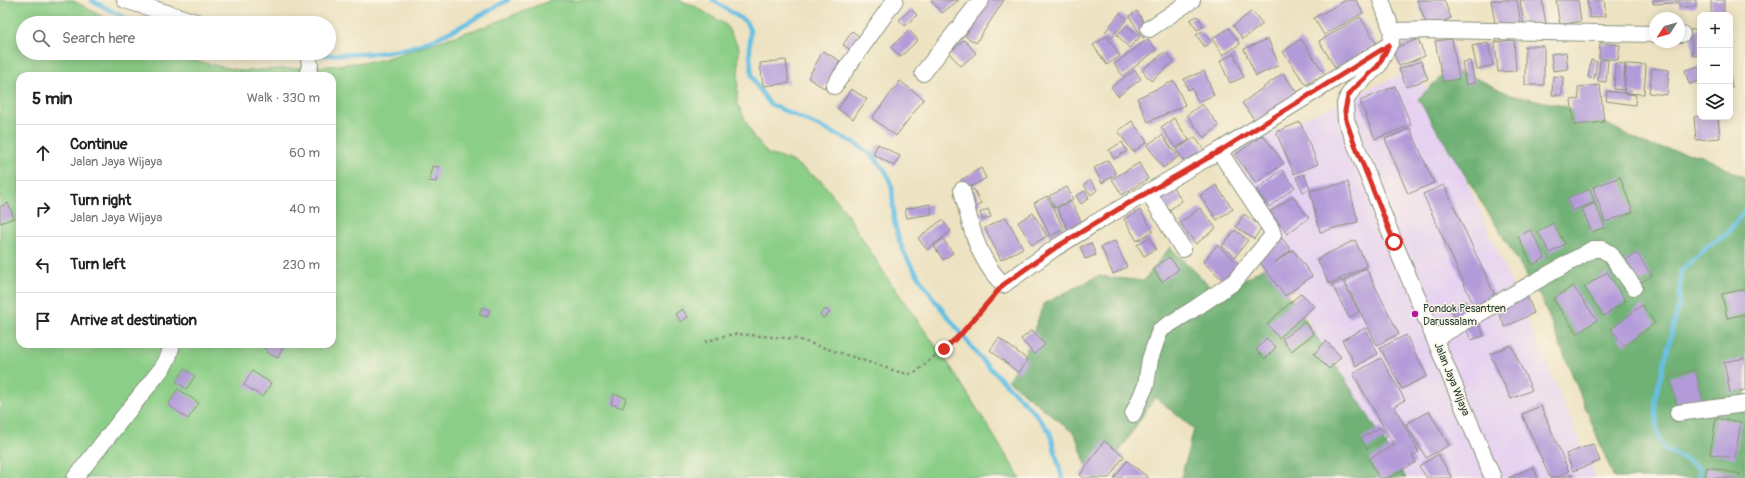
<!DOCTYPE html>
<html lang="en">
<head>
<meta charset="utf-8">
<style>
  body { margin:0; font-family:Pangolin,sans-serif; background:#f2f2f2; color:#222 }
  .controls { position:absolute; right:12px; top:12px; display:grid; overflow:hidden; border-radius:8px; box-shadow:0 2px 10px #0003 }
  .controls button { width:36px; height:36px; display:grid; place-items:center; padding:0; border:0; border-bottom:1px solid #e0e0e0; background:#fff; color:#222; font:20px sans-serif }
  .compass { position:absolute; left:1649px; top:12px; width:36px; height:36px; border-radius:50%; background:#fff; box-shadow:0 2px 10px #0003; rotate:234deg }
  .stop { position:absolute; width:12px; height:12px; margin:-9px; border:3px solid #d93025; border-radius:50%; background:#fff }
  .stop.end { background:#d93025; border-color:#fff; box-shadow:0 1px 4px #0008 }
  .list { margin:0; padding:0; list-style:none }
  h2 { display:flex; justify-content:space-between; align-items:center; height:52px; margin:0; padding:0 16px; font-size:17px }
  h2 small { font-size:13px; font-weight:400; color:#767676 }
  .list li { display:grid; grid-template-columns:26px 1fr auto; gap:12px; align-items:center; box-sizing:border-box; height:56px; padding:0 16px; border-top:1px solid #e0e0e0 }
  .list b { display:block; font-size:15px; white-space:nowrap }
  .list p { margin:0; font-size:13px; white-space:nowrap; color:#767676 }
  .list em { font-size:13px; font-style:normal; color:#767676 }
  .icon { flex:none; width:22px; height:22px; fill:none; stroke:currentColor; stroke-width:2; stroke-linecap:round; stroke-linejoin:round }
  .map { position:relative; flex:none; width:1745px; height:478px; overflow:hidden }
  .search { position:absolute; background:#fff; box-shadow:0 2px 10px #0003; left:16px; top:16px; width:320px; height:44px; display:flex; align-items:center; gap:10px; box-sizing:border-box; padding:0 14px; border-radius:22px; color:#767676; font-size:15px }
  .panel { position:absolute; background:#fff; box-shadow:0 2px 10px #0003; left:16px; top:72px; width:320px; height:276px; border-radius:12px }
  .map>svg:first-child { display:block }
  .built { fill:#e6d2f0 }
  .green { fill:#8bce87; stroke:#55865e; fill-rule:evenodd }
  .forest { fill:#70b174; stroke:#487754 }
  .lines { fill:none; stroke-linecap:round; stroke-linejoin:round }
  .stream { stroke:#65bfe3; stroke-width:4.5 }
  .building { fill:#b39ad9 }
  .minor-casing { stroke:#86907a; stroke-width:18 }
  .path { stroke:#86907a; stroke-width:2.5; stroke-dasharray:3 3; stroke-linecap:butt }
  .minor { stroke:#fff; stroke-width:16 }
  .route { stroke:#d93025; stroke-width:5 }
  .poi-dot { fill:#b5179e; stroke:#fcf5e5; stroke-width:1.5 }
  .labels { text-anchor:middle; dominant-baseline:central; stroke-width:3; stroke-linejoin:round; paint-order:stroke }
  .poi-label { font-size:11px; fill:#1f3d34; stroke:#fcf5e5; text-anchor:start }
  .street-label { font-size:11px; fill:#1f3d34; stroke:#fcf5e5 }
</style>
</head>
<body>
<div class="map">
<svg width="1745" height="478" viewBox="0 0 1745 478">
  <rect width="100%" height="100%" fill="#fcf5e5"/>
  <filter id="ink" filterUnits="userSpaceOnUse"><feTurbulence type="fractalNoise" baseFrequency=".025" numOctaves="2"/><feDisplacementMap in="SourceGraphic" scale="8" xChannelSelector="R" yChannelSelector="G"/><feConvolveMatrix kernelMatrix="1 2 1 2 8 2 1 2 1" color-interpolation-filters="sRGB"/></filter>
  <filter id="wash" filterUnits="userSpaceOnUse"><feTurbulence type="fractalNoise" baseFrequency=".012" numOctaves="4" result="noise"/><feDisplacementMap in="SourceGraphic" scale="16" xChannelSelector="R" yChannelSelector="G"/><feGaussianBlur stdDeviation="0.9" result="paint"/><feColorMatrix in="noise" values="0 0 0 0 0 0 0 0 0 0 0 0 0 0 0 0 0 1.4 0 .05"/><feComposite in="paint" operator="in"/></filter>
  <g filter="url(#wash)">
    <rect width="100%" height="100%" fill="#ede2c1"/>
    <path class="built" d="M 1417,67 L 1596,478 L 1379,478 L 1233,151 Z"/>
    <path class="green" d="M 0,0 L 72,0 L 114,23 L 23,23 L 23,53 L 171,53 L 181,58 L 243,71 L 330,66 L 381,60 L 489,25 L 551,0 L 678,0 L 693,5 L 726,25 L 739,48 L 737,103 L 753,136 L 768,154 L 792,161 L 821,181 L 841,205 L 886,276 L 952,369 L 1020,478 L 0,478 ZM 20,76 L 332,76 L 332,344 L 20,344 Z"/>
    <path class="forest" d="M 1449,69 L 1480,80 L 1511,95 L 1560,105 L 1599,120 L 1647,145 L 1702,156 L 1745,178 L 1745,478 L 1614,478 L 1542,300 L 1418,99 Z
      M 1170,247 L 1220,296 L 1268,264 L 1361,404 L 1406,478 L 1181,478 L 1194,429 L 1155,397 L 1102,478 L 1091,478 L 1075,434 L 1008,380 L 1030,344 L 1043,304 L 1098,276 L 1144,281 Z"/>
    <g class="lines">
      <path class="stream" d="M 91,0 L 135,23
        M 713,0 L 746,22 L 750,30 L 750,56 L 752,75 L 757,86 L 770,104 L 855,143 L 874,157 L 886,172 L 892,187 L 894,221 L 900,243 L 909,262 L 933,298 L 983,361 L 1034,412 L 1050,432 L 1062,478
        M 315,55 C 347,54 381,56 412,47 C 446,37 477,17 508,0
        M 1699,478 L 1700,469 L 1685,459 L 1664,449 L 1657,431 L 1655,399 L 1679,304 L 1681,271 L 1708,246 L 1726,235 L 1745,210"/>
    </g>
    <g id="blocks">
      <path class="building" d="M 931,0 L 959,0 L 942,13 Z
        M 988,0 L 1004,0 L 976,43 L 965,36 Z
        M 1346,0 L 1356,0 L 1363,13 L 1324,35 L 1314,18 Z
        M 1417,0 L 1444,0 L 1451,18 L 1428,28 Z
        M 1491,0 L 1517,0 L 1521,25 L 1496,29 Z
        M 1520,0 L 1542,0 L 1546,25 L 1524,28 Z
        M 1556,0 L 1578,0 L 1581,21 L 1560,25 Z
        M 1587,0 L 1604,0 L 1606,16 L 1590,18 Z
        M 1653,0 L 1677,0 L 1677,3 L 1653,4 Z
        M 1679,0 L 1696,0 L 1696,7 L 1679,7 Z
        M 1711,0 L 1724,0 L 1724,15 L 1711,15 Z
        M 911,9 L 917,15 L 905,26 L 899,20 Z
        M 1137,11 L 1150,33 L 1143,38 L 1129,16 Z
        M 1252,11 L 1263,24 L 1243,39 L 1233,26 Z
        M 1120,13 L 1127,19 L 1112,38 L 1105,32 Z
        M 1197,16 L 1204,26 L 1197,30 L 1190,20 Z
        M 1360,17 L 1377,44 L 1336,69 L 1319,41 Z
        M 1127,25 L 1140,37 L 1129,48 L 1117,35 Z
        M 1229,28 L 1240,44 L 1223,55 L 1212,39 Z
        M 1700,29 L 1700,55 L 1693,56 L 1690,30 Z
        M 909,30 L 918,40 L 900,57 L 891,47 Z
        M 852,31 L 863,39 L 854,52 L 843,45 Z
        M 1202,31 L 1211,42 L 1205,47 L 1196,35 Z
        M 1107,36 L 1120,56 L 1107,65 L 1093,45 Z
        M 1148,39 L 1156,50 L 1123,76 L 1114,64 Z
        M 1268,39 L 1279,65 L 1256,76 L 1244,49 Z
        M 1301,39 L 1324,73 L 1306,85 L 1283,52 Z
        M 1418,39 L 1425,56 L 1399,66 L 1392,49 Z
        M 1452,39 L 1459,79 L 1443,82 L 1435,41 Z
        M 964,40 L 976,53 L 961,66 L 949,53 Z
        M 1514,40 L 1516,71 L 1498,72 L 1495,42 Z
        M 1488,43 L 1493,65 L 1477,69 L 1472,46 Z
        M 1600,43 L 1620,45 L 1618,60 L 1599,58 Z
        M 1525,46 L 1544,46 L 1544,85 L 1525,85 Z
        M 823,51 L 840,61 L 824,88 L 808,78 Z
        M 1165,52 L 1174,62 L 1151,81 L 1142,70 Z
        M 1566,52 L 1568,69 L 1553,71 L 1551,54 Z
        M 1234,54 L 1244,77 L 1230,83 L 1220,61 Z
        M 786,60 L 789,83 L 763,86 L 760,63 Z
        M 1591,60 L 1597,62 L 1594,79 L 1588,77 Z
        M 1600,60 L 1608,60 L 1606,82 L 1598,81 Z
        M 1421,61 L 1428,79 L 1406,87 L 1399,69 Z
        M 1470,61 L 1475,83 L 1466,85 L 1462,62 Z
        M 1615,63 L 1625,64 L 1624,90 L 1614,89 Z
        M 1626,64 L 1646,65 L 1644,94 L 1624,93 Z
        M 1700,66 L 1700,81 L 1689,84 L 1685,70 Z
        M 1652,68 L 1669,70 L 1667,95 L 1649,93 Z
        M 1135,70 L 1141,79 L 1118,96 L 1111,87 Z
        M 1204,71 L 1214,95 L 1198,102 L 1192,88 L 1188,90 L 1184,79 Z
        M 1283,73 L 1297,93 L 1256,122 L 1242,103 Z
        M 1730,75 L 1732,88 L 1730,88 Z
        M 1553,76 L 1563,77 L 1562,95 L 1552,95 Z
        M 900,81 L 924,99 L 896,136 L 872,118 Z
        M 1174,81 L 1185,105 L 1148,122 L 1137,98 Z
        M 1600,85 L 1604,122 L 1574,125 L 1571,100 L 1579,99 L 1578,87 Z
        M 1395,86 L 1411,125 L 1375,139 L 1360,101 Z
        M 851,89 L 867,99 L 853,119 L 838,109 Z
        M 1607,91 L 1636,95 L 1635,105 L 1606,101 Z
        M 1202,104 L 1219,126 L 1204,138 L 1187,115 Z
        M 1700,116 L 1718,117 L 1720,138 L 1696,140 L 1694,117 Z
        M 1174,118 L 1189,140 L 1176,148 L 1161,127 Z
        M 1132,121 L 1147,142 L 1133,152 L 1118,131 Z
        M 1300,122 L 1318,164 L 1294,174 L 1276,132 Z
        M 1410,128 L 1434,183 L 1408,194 L 1385,139 Z
        M 1162,135 L 1178,157 L 1163,168 L 1147,145 Z
        M 1263,135 L 1284,163 L 1256,183 L 1235,155 Z
        M 1195,137 L 1206,153 L 1187,166 L 1176,150 Z
        M 1122,142 L 1127,151 L 1114,159 L 1109,150 Z
        M 878,144 L 900,156 L 894,166 L 873,154 Z
        M 1108,160 L 1116,174 L 1102,183 L 1094,168 Z
        M 1139,163 L 1148,179 L 1122,195 L 1112,179 Z
        M 432,166 L 439,167 L 436,182 L 429,181 Z
        M 981,168 L 986,178 L 967,189 L 961,180 Z
        M 1282,170 L 1295,187 L 1269,207 L 1256,190 Z
        M 1304,174 L 1310,188 L 1303,192 L 1296,177 Z
        M 1620,177 L 1633,212 L 1605,222 L 1593,187 Z
        M 1090,180 L 1097,190 L 1091,195 L 1084,185 Z
        M 1348,182 L 1358,222 L 1320,232 L 1310,191 Z
        M 1216,185 L 1233,209 L 1217,220 L 1200,196 Z
        M 1444,185 L 1497,300 L 1476,310 L 1423,194 Z
        M 1172,186 L 1182,201 L 1168,211 L 1157,195 Z
        M 1067,187 L 1073,199 L 1055,208 L 1049,196 Z
        M 974,189 L 981,204 L 973,208 L 965,193 Z
        M 1590,189 L 1595,202 L 1572,211 L 1567,198 Z
        M 1085,191 L 1089,198 L 1081,204 L 1076,196 Z
        M 1047,196 L 1064,229 L 1050,236 L 1034,203 Z
        M 1293,196 L 1309,218 L 1287,234 L 1270,212 Z
        M 1071,201 L 1082,223 L 1068,230 L 1057,208 Z
        M 8,203 L 14,218 L 0,223 L 0,207 Z
        M 1595,203 L 1605,227 L 1592,232 L 1582,209 Z
        M 930,204 L 932,214 L 907,218 L 905,209 Z
        M 1200,208 L 1216,228 L 1196,244 L 1180,223 Z
        M 988,209 L 991,217 L 983,220 L 980,213 Z
        M 1140,210 L 1153,231 L 1137,241 L 1124,219 Z
        M 1033,213 L 1047,236 L 1032,245 L 1018,222 Z
        M 1244,214 L 1262,227 L 1254,239 L 1236,227 Z
        M 1006,217 L 1023,248 L 1001,260 L 985,228 Z
        M 942,220 L 951,231 L 927,250 L 918,238 Z
        M 1553,223 L 1565,244 L 1550,253 L 1538,232 Z
        M 1235,230 L 1248,240 L 1235,257 L 1222,246 Z
        M 1531,230 L 1545,258 L 1532,265 L 1518,236 Z
        M 1149,237 L 1156,249 L 1144,256 L 1137,245 Z
        M 1282,238 L 1291,250 L 1274,263 L 1293,250 L 1312,276 L 1285,296 L 1257,258 Z
        M 943,239 L 953,253 L 943,260 L 934,246 Z
        M 1355,240 L 1367,266 L 1329,284 L 1317,259 Z
        M 1115,241 L 1127,267 L 1113,274 L 1101,247 Z
        M 1091,243 L 1096,255 L 1085,259 L 1080,247 Z
        M 1217,245 L 1239,264 L 1224,281 L 1203,262 Z
        M 1637,253 L 1652,276 L 1638,284 L 1624,261 Z
        M 1169,257 L 1179,269 L 1162,282 L 1153,269 Z
        M 1366,268 L 1399,334 L 1377,345 L 1344,280 Z
        M 1607,272 L 1626,301 L 1604,316 L 1584,287 Z
        M 1342,280 L 1359,312 L 1349,318 L 1332,285 Z
        M 1573,286 L 1597,320 L 1577,334 L 1553,299 Z
        M 1745,289 L 1745,314 L 1727,318 L 1722,294 Z
        M 1301,293 L 1314,306 L 1279,338 L 1267,324 Z
        M 1527,296 L 1534,313 L 1505,327 L 1497,309 Z
        M 1465,301 L 1471,314 L 1456,321 L 1450,308 Z
        M 1642,305 L 1655,323 L 1624,346 L 1611,329 Z
        M 482,307 L 490,310 L 487,317 L 479,315 Z
        M 682,309 L 688,317 L 681,322 L 675,314 Z
        M 826,309 L 830,313 L 823,318 L 820,314 Z
        M 1478,321 L 1484,336 L 1471,340 L 1465,326 Z
        M 1305,322 L 1314,334 L 1291,351 L 1282,339 Z
        M 1365,328 L 1378,354 L 1356,366 L 1342,340 Z
        M 1032,330 L 1045,345 L 1034,354 L 1021,339 Z
        M 1406,335 L 1427,376 L 1402,389 L 1380,348 Z
        M 999,338 L 1028,360 L 1019,373 L 990,350 Z
        M 1266,338 L 1276,347 L 1265,359 L 1256,350 Z
        M 1326,341 L 1341,357 L 1329,369 L 1314,354 Z
        M 256,344 L 285,344 L 278,358 L 266,352 L 268,350 Z
        M 1511,345 L 1532,390 L 1511,399 L 1490,354 Z
        M 1381,358 L 1405,400 L 1394,406 L 1419,452 L 1412,456 L 1416,462 L 1388,478 L 1379,478 L 1369,459 L 1394,445 L 1353,374 Z
        M 1745,358 L 1745,390 L 1730,393 L 1724,362 Z
        M 185,369 L 195,376 L 186,389 L 176,381 Z
        M 1695,370 L 1703,402 L 1678,408 L 1669,377 Z
        M 252,371 L 271,383 L 263,397 L 244,385 Z
        M 178,389 L 199,403 L 188,419 L 168,405 Z
        M 614,394 L 626,398 L 623,408 L 611,404 Z
        M 1541,406 L 1569,472 L 1555,478 L 1550,478 L 1522,414 Z
        M 1429,411 L 1449,445 L 1426,458 L 1406,424 Z
        M 1716,418 L 1741,422 L 1735,458 L 1710,454 Z
        M 1381,427 L 1387,437 L 1367,449 L 1361,438 Z
        M 1104,441 L 1124,456 L 1109,478 L 1084,478 L 1080,475 Z
        M 1593,444 L 1600,461 L 1573,471 L 1566,454 Z
        M 1438,454 L 1452,478 L 1427,478 L 1419,466 Z
        M 1127,461 L 1149,478 L 1114,478 Z
        M 1533,467 L 1538,478 L 1508,478 Z
        M 1707,467 L 1740,474 L 1739,478 L 1705,478 Z
        M 1571,474 L 1573,478 L 1561,478 Z"/>
    </g>
  </g>
  <g filter="url(#ink)">
    <use href="#blocks" fill-opacity="0" stroke="#86907a" stroke-width="1"/>
    <g class="lines">
      <defs>
        <path id="minor" d="M 125,0 L 199,23
          M 1381,0 L 1392,31 L 1391,41 L 1378,66 L 1353,89 L 1348,96 L 1345,104 L 1346,120 L 1394,242 L 1493,478
          M 1149,29 L 1192,0
          M 1392,31 L 1438,30 L 1655,34
          M 1679,34 L 1682,34
          M 923,73 L 981,0
          M 307,76 L 310,65 L 308,53
          M 834,86 L 895,0
          M 962,190 C 968,213 973,241 986,262 C 990,270 997,278 1003,285 L 1055,248 L 1095,223 L 1219,151 L 1389,45
          M 1148,192 L 1183,249
          M 1436,338 L 1593,249 L 1602,249 L 1611,255 L 1634,287
          M 1678,413 L 1745,404
          M 1133,414 L 1146,385 L 1150,359 L 1160,330 L 1197,307 L 1234,282 L 1273,235 L 1271,229 L 1219,151
          M 75,478 L 163,367 L 168,358 L 172,344"/>
      </defs>
      <use href="#minor" class="minor-casing"/>
      <path class="path" d="M 705,342 L 728,335 L 738,334 L 797,339 L 899,372 L 909,374 L 916,372 L 961,334 L 994,296"/>
      <use href="#minor" class="minor"/>
    </g>
  </g>
  <g class="lines" filter="url(#ink)">
    <path class="route" d="M 944,349 L 961,334 L 1003,285 L 1055,248 L 1122,207 L 1220,151 L 1389,45 L 1378,66 L 1353,89 L 1348,96 L 1345,111 L 1346,120 L 1353,140 L 1394,242"/>
  </g>
  <circle class="poi-dot" cx="1415" cy="314" r="4"/>
  <g class="labels">
    <g class="poi-label">
      <text x="1423" y="308">Pondok Pesantren<tspan x="1423" dy="13">Darussalam</tspan></text>
    </g>
    <g class="street-label">
      <text transform="translate(1452 379) rotate(68)">Jalan Jaya Wijaya</text>
    </g>
  </g>
</svg>
<div class="controls">
<button>+</button>
<button>−</button>
<button><svg class="icon" aria-label="layers" viewBox="0 0 24 24"><path d="M12 4l9 5-9 5-9-5zM3 14l9 5 9-5"/></svg></button>
</div>
<svg class="compass" viewBox="-18 -18 36 36"><path d="M0-13l5 13h-10z" fill="#e53935"/><path d="M0 13l5-13h-10z" fill="#767676"/></svg>
<div class="stop" style="left:1394px;top:242px"></div>
<div class="stop end" style="left:944px;top:349px"></div>
<div class="search"><svg class="icon" aria-label="search" viewBox="0 0 24 24"><circle cx="10" cy="10" r="6"/><path d="M15 15l6 6"/></svg>Search here</div>
<section class="panel">
<h2>5 min<small>Walk · 330 m</small></h2>
<ul class="list">
<li><svg class="icon" aria-label="ahead" viewBox="0 0 24 24"><path d="M12 20V5M6 11l6-6 6 6"/></svg><div><b>Continue</b><p>Jalan Jaya Wijaya</p></div><em>60 m</em></li>
<li><svg class="icon" aria-label="right" viewBox="0 0 24 24"><path d="M7 20v-9h11M14 6l5 5-5 5"/></svg><div><b>Turn right</b><p>Jalan Jaya Wijaya</p></div><em>40 m</em></li>
<li><svg class="icon" aria-label="left" viewBox="0 0 24 24"><path d="M17 20v-9H6M10 6l-5 5 5 5"/></svg><div><b>Turn left</b></div><em>230 m</em></li>
<li><svg class="icon" aria-label="arrive" viewBox="0 0 24 24"><path d="M6 21V4h12l-3 4 3 4H6"/></svg><div><b>Arrive at destination</b></div></li>
</ul>
</section>
</div>
</body>
</html>
